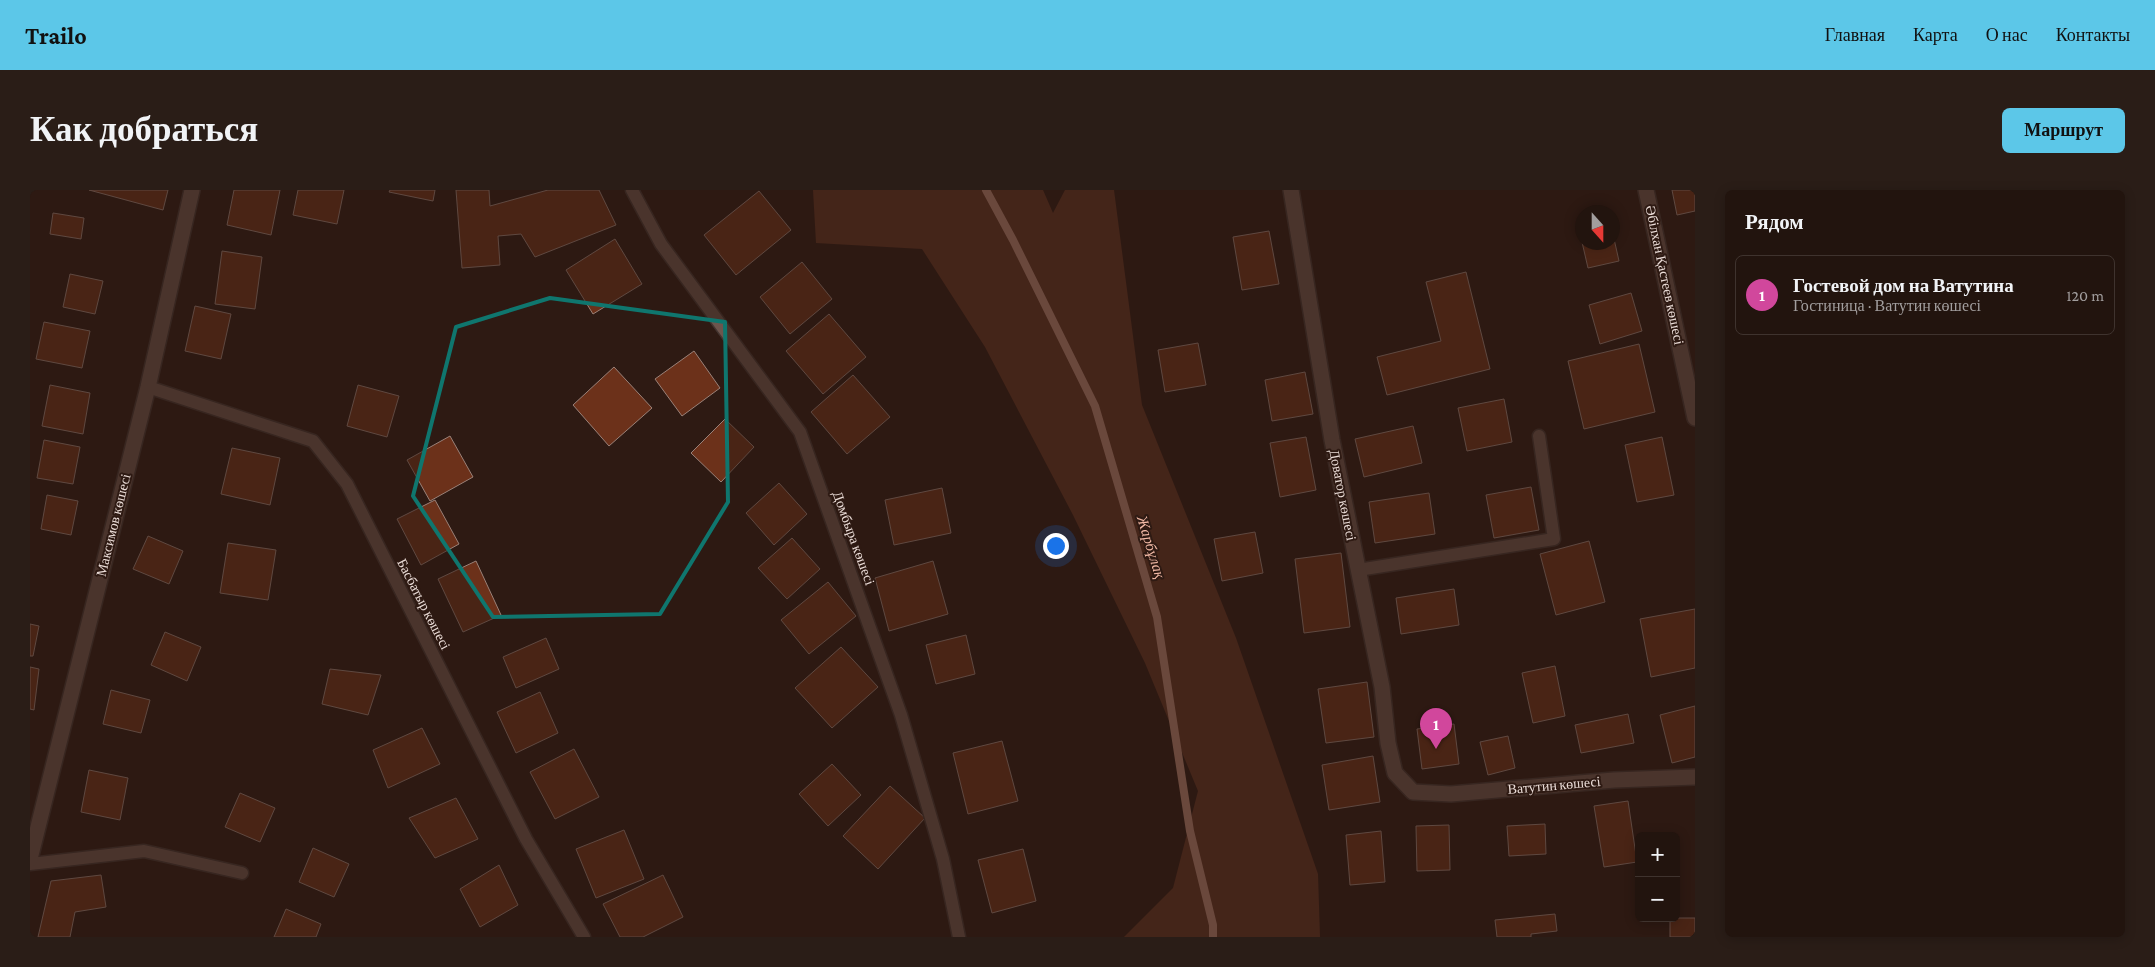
<!DOCTYPE html>
<html lang="ru">
<head>
<meta charset="utf-8">
<style>
  body { margin:0; font-family:"Crimson Pro",serif; background:#2a1d17; color:#f1f3f6 }
  .controls { position:absolute; right:15px; bottom:15px; display:grid; overflow:hidden; border-radius:8px; box-shadow:0 2px 12px #0003 }
  .controls button { width:45px; height:45px; display:grid; place-items:center; padding:0; border:0; border-bottom:1px solid #3f332e; background:#22140e; color:#f1f3f6; font:25px sans-serif }
  .compass { position:absolute; left:1545px; top:15px; width:45px; height:45px; border-radius:50%; background:#22140e; box-shadow:0 2px 12px #0003; rotate:159deg }
  .you { position:absolute; left:1025px; top:355px; width:18px; height:18px; margin:-12px; border:4px solid #fff; border-radius:50%; background:#1a73e8; box-shadow:0 0 0 8px #1a73e833 }
  .badge { display:grid; place-items:center; width:32px; height:32px; border-radius:50%; background:#5cc7e8; color:#fff; font-size:16px; font-weight:700 }
  .pin { position:absolute; translate:-50% -41px; filter:drop-shadow(0 1px 2px #0008) }
  .pin::after { content:''; position:absolute; top:26px; width:18px; height:15px; background:inherit; clip-path:polygon(0 0,100% 0,50% 100%) }
  .list { margin:0; padding:0; list-style:none }
  h2 { display:flex; justify-content:space-between; align-items:center; height:65px; margin:0; padding:0 20px; font-size:21px }
  h2 small { font-size:16px; font-weight:400; color:#a29e9e }
  .list li { display:grid; grid-template-columns:32px 1fr auto; gap:15px; align-items:center; box-sizing:border-box; height:80px; margin:0 10px 10px; padding:0 10px; border:1px solid #3f332e; border-radius:8px }
  .list b { display:block; font-size:19px; white-space:nowrap }
  .list p { margin:0; font-size:16px; white-space:nowrap; color:#a29e9e }
  .list em { font-size:16px; font-style:normal; color:#a29e9e }
  .map { position:relative; flex:none; width:1665px; height:747px; overflow:hidden; border-radius:8px }
  header { display:flex; align-items:center; gap:30px; box-sizing:border-box; height:70px; padding:0 25px; background:#5cc7e8; color:#111 }
  header strong { font-size:24px }
  nav { display:flex; gap:28px; margin-inline-start:auto; font-size:18px }
  .intro { display:flex; align-items:center; justify-content:space-between; box-sizing:border-box; height:120px; padding:0 30px }
  h1 { margin:0; font-size:35px }
  .button { padding:12px 22px; border-radius:8px; background:#5cc7e8; color:#111; font-size:18px; font-weight:700 }
  main { display:flex; gap:30px; padding:0 30px }
  aside { flex:1; background:#22140e; border-radius:8px; box-shadow:0 2px 12px #0003 }
  .map>svg:first-child { display:block }
  .green { fill:#603323 }
  .lines { fill:none; stroke-linecap:round; stroke-linejoin:round }
  .stream { stroke:#b38270; stroke-width:8 }
  .building { fill:#6c311a; stroke:#9a8178 }
  .service-casing { stroke:#443531; stroke-width:15 }
  .minor-casing { stroke:#443531; stroke-width:18 }
  .service { stroke:#6d554d; stroke-width:12 }
  .minor { stroke:#6d554d; stroke-width:15 }
  .marked { fill:none; stroke:#0f766e; stroke-width:4; stroke-linejoin:round }
  .labels { text-anchor:middle; dominant-baseline:central; stroke-width:4; stroke-linejoin:round; paint-order:stroke }
  .street-label { font-size:14px; fill:#ebddd8; stroke:#2e1a13 }
  .water-label { font-size:15px; font-style:italic; fill:#f3baa6; stroke:#2e1a13 }
</style>
</head>
<body>
<header>
<strong>Trailo</strong>
<nav><a>Главная</a><a>Карта</a><a>О нас</a><a>Контакты</a></nav>
</header>
<div class="intro"><h1>Как добраться</h1><a class="button">Маршрут</a></div>
<main>
<div class="map">
<svg width="1665" height="747" viewBox="0 0 1665 747">
  <rect width="100%" height="100%" fill="#2e1a13"/>
  <path class="green" d="M 783,0 L 1013,0 L 1023,23 L 1035,0 L 1084,0 L 1112,215 L 1206,448 L 1288,684 L 1290,747 L 1094,747 L 1143,698 L 1168,601 L 1115,473 L 1043,325 L 955,157 L 892,59 L 786,53 Z"/>
  <g class="lines">
    <path class="stream" d="M 956,0 L 983,50 L 1065,216 L 1127,427 L 1160,641 L 1183,735 L 1183,747"/>
  </g>
  <path class="building" d="M 59,0 L 138,0 L 133,20 Z
    M 204,0 L 250,0 L 241,45 L 197,35 Z
    M 268,0 L 314,0 L 307,34 L 263,25 Z
    M 360,0 L 405,0 L 403,11 L 359,2 Z
    M 426,0 L 459,0 L 460,16 L 518,0 L 569,0 L 586,35 L 505,67 L 491,44 L 468,46 L 470,75 L 432,78 Z
    M 1642,0 L 1665,0 L 1665,21 L 1647,25 Z
    M 729,1 L 761,40 L 706,85 L 674,45 Z
    M 23,23 L 54,28 L 51,49 L 20,44 Z
    M 1552,38 L 1552,52 L 1582,52 L 1582,40 L 1589,71 L 1558,78 L 1549,39 Z
    M 1239,41 L 1249,94 L 1212,100 L 1203,47 Z
    M 585,49 L 612,94 L 563,124 L 536,80 Z
    M 192,61 L 232,67 L 225,119 L 185,114 Z
    M 772,72 L 802,109 L 760,144 L 730,107 Z
    M 1436,82 L 1460,179 L 1357,205 L 1347,167 L 1411,151 L 1396,92 Z
    M 40,84 L 73,91 L 65,124 L 33,117 Z
    M 1601,103 L 1612,141 L 1570,154 L 1559,115 Z
    M 165,116 L 201,124 L 191,169 L 155,161 Z
    M 799,124 L 836,167 L 793,204 L 756,161 Z
    M 14,132 L 60,141 L 52,178 L 6,169 Z
    M 1168,153 L 1176,195 L 1135,202 L 1128,160 Z
    M 1609,154 L 1625,222 L 1554,239 L 1538,171 Z
    M 664,161 L 690,198 L 652,226 L 625,189 Z
    M 584,177 L 622,218 L 579,256 L 543,215 Z
    M 1275,182 L 1283,224 L 1242,231 L 1235,190 Z
    M 823,185 L 860,227 L 817,264 L 781,222 Z
    M 20,195 L 60,203 L 53,244 L 12,236 Z
    M 328,195 L 369,206 L 357,247 L 317,236 Z
    M 1474,209 L 1482,252 L 1437,261 L 1428,218 Z
    M 695,229 L 724,257 L 691,292 L 661,263 Z
    M 1383,236 L 1392,273 L 1334,287 L 1325,249 Z
    M 420,246 L 443,287 L 400,311 L 377,270 Z
    M 1276,247 L 1286,300 L 1250,307 L 1240,253 Z
    M 1632,247 L 1644,305 L 1607,312 L 1595,255 Z
    M 14,250 L 50,257 L 43,294 L 7,288 Z
    M 202,258 L 250,268 L 240,315 L 191,304 Z
    M 749,293 L 777,324 L 744,355 L 716,323 Z
    M 1501,297 L 1509,340 L 1464,348 L 1456,305 Z
    M 912,298 L 921,343 L 864,355 L 855,310 Z
    M 1399,303 L 1405,344 L 1345,353 L 1339,312 Z
    M 17,305 L 48,311 L 41,345 L 11,339 Z
    M 405,310 L 429,354 L 391,375 L 367,329 Z
    M 1225,342 L 1233,383 L 1192,391 L 1184,349 Z
    M 118,346 L 153,361 L 139,394 L 103,379 Z
    M 762,348 L 790,379 L 757,409 L 728,378 Z
    M 1559,351 L 1575,412 L 1526,425 L 1510,364 Z
    M 198,353 L 246,360 L 238,410 L 190,403 Z
    M 1311,363 L 1320,437 L 1274,443 L 1265,369 Z
    M 446,371 L 471,425 L 433,442 L 408,389 Z
    M 903,371 L 918,424 L 859,441 L 845,388 Z
    M 798,392 L 826,426 L 779,464 L 751,430 Z
    M 1424,399 L 1429,435 L 1371,444 L 1366,408 Z
    M 1665,419 L 1665,478 L 1621,487 L 1610,429 Z
    M 0,434 L 9,436 L 3,466 L 0,466 Z
    M 135,442 L 171,457 L 157,491 L 121,475 Z
    M 936,445 L 945,484 L 906,494 L 896,455 Z
    M 516,448 L 529,479 L 486,498 L 473,467 Z
    M 811,457 L 848,497 L 802,538 L 765,498 Z
    M 1525,476 L 1535,526 L 1503,533 L 1492,483 Z
    M 0,477 L 9,479 L 4,520 L 0,519 Z
    M 300,479 L 351,485 L 338,525 L 292,514 Z
    M 1337,492 L 1344,547 L 1296,553 L 1288,499 Z
    M 81,500 L 120,510 L 111,543 L 73,534 Z
    M 510,502 L 528,543 L 486,563 L 467,522 Z
    M 1665,516 L 1665,567 L 1642,573 L 1630,525 Z
    M 1598,524 L 1604,553 L 1551,563 L 1545,535 Z
    M 1424,534 L 1429,574 L 1392,579 L 1387,539 Z
    M 392,538 L 410,574 L 358,598 L 343,560 Z
    M 1478,546 L 1485,578 L 1458,585 L 1450,552 Z
    M 972,551 L 988,611 L 938,624 L 923,563 Z
    M 544,559 L 569,607 L 525,629 L 500,582 Z
    M 1343,566 L 1350,612 L 1299,620 L 1292,575 Z
    M 802,574 L 831,605 L 798,636 L 769,604 Z
    M 59,580 L 98,588 L 90,630 L 51,622 Z
    M 860,596 L 895,628 L 848,679 L 813,646 Z
    M 210,603 L 245,618 L 230,652 L 195,637 Z
    M 426,608 L 448,649 L 405,668 L 379,628 Z
    M 1598,611 L 1607,672 L 1574,677 L 1564,616 Z
    M 1515,634 L 1516,664 L 1479,666 L 1477,636 Z
    M 1419,635 L 1420,680 L 1387,681 L 1386,636 Z
    M 594,640 L 614,689 L 566,708 L 546,659 Z
    M 1351,641 L 1355,692 L 1320,695 L 1316,645 Z
    M 283,658 L 319,674 L 304,707 L 269,692 Z
    M 993,659 L 1006,711 L 962,723 L 948,670 Z
    M 469,675 L 488,715 L 450,737 L 430,699 Z
    M 71,685 L 76,717 L 45,722 L 40,747 L 8,747 L 21,691 Z
    M 633,685 L 653,727 L 613,747 L 590,747 L 573,714 Z
    M 256,719 L 291,734 L 286,747 L 244,747 Z
    M 1525,724 L 1527,741 L 1501,744 L 1501,747 L 1467,747 L 1465,730 Z
    M 1640,728 L 1665,728 L 1665,747 L 1640,747 Z"/>
  <g class="lines">
    <defs>
      <path id="service" d="M 602,0 L 631,54 L 770,242 L 871,525 L 913,669 L 929,747
        M 118,197 L 283,251 L 317,294 L 496,649 L 554,747
        M 1328,380 L 1524,349 L 1509,246
        M 0,674 L 114,661 L 212,683"/>
      <path id="minor" d="M 1261,0 L 1302,250 L 1352,497 L 1358,553 L 1365,583 L 1383,602 L 1421,604 L 1584,590 L 1665,587
        M 1616,0 L 1665,228
        M 0,669 L 118,197 L 162,0"/>
    </defs>
    <use href="#service" class="service-casing"/>
    <use href="#minor" class="minor-casing"/>
    <use href="#service" class="service"/>
    <use href="#minor" class="minor"/>
  </g>
  <path d="M0 0H1665V747H0ZM 520,108 L 695,132 L 698,312 L 630,424 L 463,427 L 383,306 L 426,137 Z" fill="#2e1a13" fill-opacity=".55" fill-rule="evenodd"/>
  <path class="marked" d="M 520,108 L 695,132 L 698,312 L 630,424 L 463,427 L 383,306 L 426,137 Z"/>
  <g class="labels">
    <g class="street-label">
      <text transform="translate(1635 85) rotate(78)">Әбілхан Қастеев көшесі</text>
      <text transform="translate(1313 305) rotate(79)">Доватор көшесі</text>
      <text transform="translate(83 335) rotate(-76)">Максимов көшесі</text>
      <text transform="translate(824 348) rotate(70)">Домбыра көшесі</text>
      <text transform="translate(394 414) rotate(63)">Басбатыр көшесі</text>
      <text transform="translate(1524 595) rotate(-5)">Ватутин көшесі</text>
    </g>
    <g class="water-label">
      <text transform="translate(1121 357) rotate(73)">Жарбұлақ</text>
    </g>
  </g>
</svg>
<div class="controls">
<button>+</button>
<button>−</button>
</div>
<svg class="compass" viewBox="-18 -18 36 36"><path d="M0-13l5 13h-10z" fill="#e53935"/><path d="M0 13l5-13h-10z" fill="#a29e9e"/></svg>
<div class="you"></div>
<div class="pin badge" style="left:1406px;top:559px;background:#d1479c">1</div>
</div>
<aside>
<h2>Рядом<small></small></h2>
<ul class="list">
<li><span class="badge" style="background:#d1479c">1</span><div><b>Гостевой дом на Ватутина</b><p>Гостиница · Ватутин көшесі</p></div><em>120 m</em></li>
</ul>
</aside>
</main>
</body>
</html>
